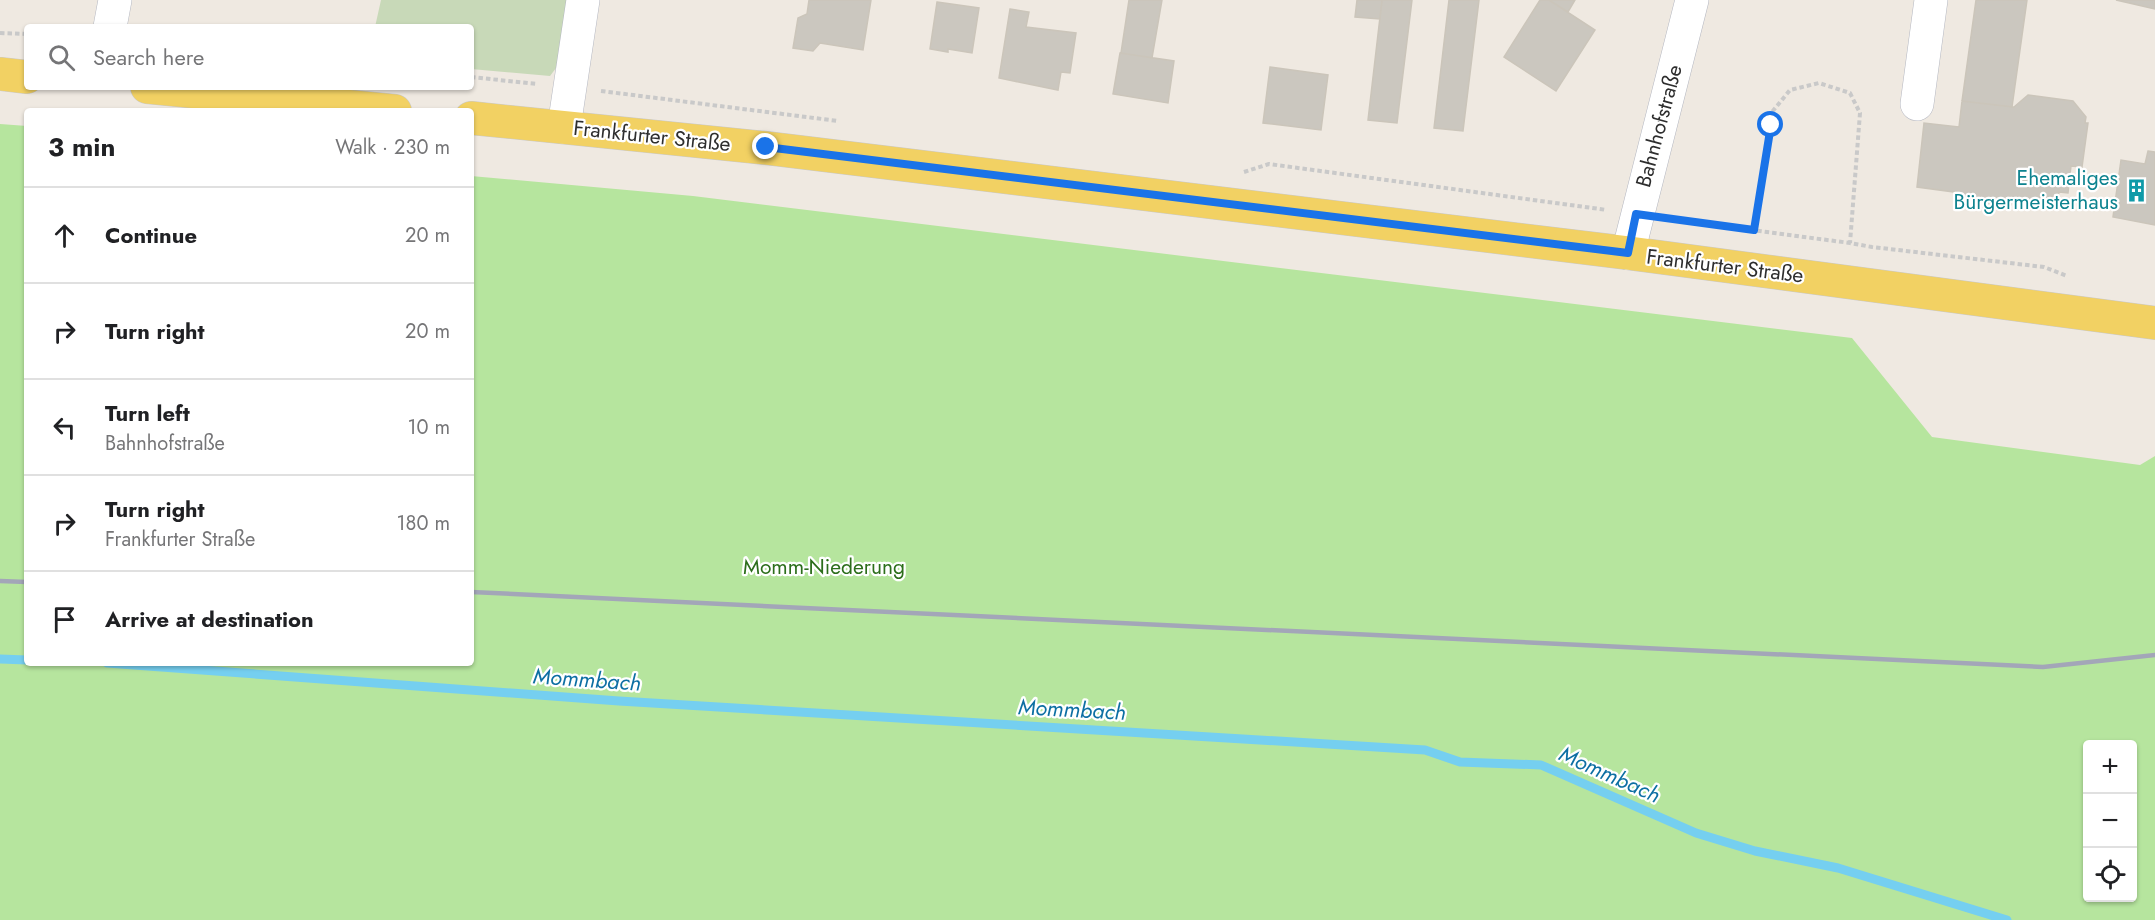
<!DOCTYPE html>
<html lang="en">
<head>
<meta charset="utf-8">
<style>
  body { margin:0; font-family:Jost,sans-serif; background:#f6f6f6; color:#202124 }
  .controls { position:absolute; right:18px; bottom:18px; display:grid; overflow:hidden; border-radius:6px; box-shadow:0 2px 4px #0004 }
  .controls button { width:54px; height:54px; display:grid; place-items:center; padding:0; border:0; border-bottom:2px solid #e0e0e0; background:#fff; color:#202124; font:30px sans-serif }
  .stop { position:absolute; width:18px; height:18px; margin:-14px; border:4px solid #1a73e8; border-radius:50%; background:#fff }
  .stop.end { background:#1a73e8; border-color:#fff; box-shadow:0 2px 6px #0008 }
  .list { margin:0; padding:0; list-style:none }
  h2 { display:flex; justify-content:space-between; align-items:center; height:78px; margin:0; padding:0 24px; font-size:26px }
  h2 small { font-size:20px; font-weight:400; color:#757577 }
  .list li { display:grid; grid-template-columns:39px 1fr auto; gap:18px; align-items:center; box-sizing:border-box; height:96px; padding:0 24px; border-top:2px solid #e0e0e0 }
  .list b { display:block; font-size:22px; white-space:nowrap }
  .list p { margin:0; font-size:20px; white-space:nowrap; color:#757577 }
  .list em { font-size:20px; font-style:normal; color:#757577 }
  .icon { flex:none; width:33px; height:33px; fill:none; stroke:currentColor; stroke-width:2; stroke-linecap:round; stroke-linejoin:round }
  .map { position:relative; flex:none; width:2155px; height:920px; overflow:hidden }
  .search { position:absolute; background:#fff; box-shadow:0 2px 4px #0004; left:24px; top:24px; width:450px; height:66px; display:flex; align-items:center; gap:15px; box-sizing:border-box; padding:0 21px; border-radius:6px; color:#757577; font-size:22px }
  .panel { position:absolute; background:#fff; box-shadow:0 2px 4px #0004; left:24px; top:108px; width:450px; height:558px; border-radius:6px }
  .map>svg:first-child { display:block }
  .green { fill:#b6e59e; fill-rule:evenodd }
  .cemetery { fill:#c8d9b8 }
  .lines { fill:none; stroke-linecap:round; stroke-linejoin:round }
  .stream { stroke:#75cff0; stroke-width:9 }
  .building { fill:#cbc7bf; stroke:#cbc5ba; stroke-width:1.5 }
  .minor-casing { stroke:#b4b7c1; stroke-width:34 }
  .major-casing { stroke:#c9c9c9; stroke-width:34 }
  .path { stroke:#c9c9c9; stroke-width:4; stroke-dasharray:4.5 3; stroke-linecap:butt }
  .minor { stroke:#fff; stroke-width:33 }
  .major { stroke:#f2d163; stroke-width:33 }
  .rail { stroke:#a3a6b8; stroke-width:4.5 }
  .route { stroke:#1a73e8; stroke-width:8 }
  .labels { text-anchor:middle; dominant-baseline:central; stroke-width:4.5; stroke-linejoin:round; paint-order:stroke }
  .street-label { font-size:21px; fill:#2e2e2e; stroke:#fff }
  .culture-label { font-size:21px; fill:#0d838f; stroke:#fff; text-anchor:end }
  .park-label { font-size:21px; fill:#2c6e1b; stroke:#fff }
  .water-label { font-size:22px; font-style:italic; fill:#0d6fa3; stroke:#fff }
</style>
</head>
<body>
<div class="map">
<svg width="2155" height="920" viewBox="0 0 2155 920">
  <rect width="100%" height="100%" fill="#efe9e1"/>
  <path class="green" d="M 0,124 L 27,126 L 27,663 L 471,663 L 471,176 L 693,196 L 1852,338 L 1932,437 L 2140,465 L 2155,456 L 2155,920 L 0,920 ZM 2088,744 L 2132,744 L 2132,898 L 2088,898 Z"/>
  <path class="cemetery" d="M 381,0 L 568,0 L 559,64 L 550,76 L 471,69 L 471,27 L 375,27 Z"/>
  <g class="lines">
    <path class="stream" d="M 0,659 L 27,660
      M 107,663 L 619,701 L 1425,750 L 1460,762 L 1541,765 L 1696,833 L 1755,851 L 1838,868 L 2007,920"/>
  </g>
  <path class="building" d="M 809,0 L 871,0 L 863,50 L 820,43 L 813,51 L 793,48 L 798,18 L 807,14 Z
    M 1129,0 L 1162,0 L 1152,58 L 1121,53 Z
    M 1357,0 L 1382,0 L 1380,19 L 1355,17 Z
    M 1382,0 L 1412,0 L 1397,123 L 1368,120 Z
    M 1449,0 L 1479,0 L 1463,131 L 1434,128 Z
    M 1540,0 L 1549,0 L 1595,30 L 1556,91 L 1504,57 Z
    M 1549,0 L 1575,0 L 1568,12 Z
    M 1976,0 L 2027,0 L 2012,107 L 1962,101 Z
    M 2116,0 L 2155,0 L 2155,9 Z
    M 937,2 L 979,8 L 972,53 L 948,49 L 948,52 L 930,49 Z
    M 1010,9 L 1029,12 L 1026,27 L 1076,33 L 1070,73 L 1061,72 L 1058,90 L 999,78 Z
    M 1120,53 L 1174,61 L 1168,103 L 1113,94 Z
    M 1270,67 L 1328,75 L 1321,130 L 1263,123 Z
    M 2028,95 L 2073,101 L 2086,117 L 2085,123 L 2088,123 L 2082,167 L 2071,166 L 2068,193 L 2059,192 L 2057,204 L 2013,199 L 2011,205 L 1961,200 L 1961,193 L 1917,187 L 1924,123 L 1959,127 L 1962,101 L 2014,107 Z
    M 2148,151 L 2155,152 L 2155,225 L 2113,217 L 2121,160 L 2145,164 Z"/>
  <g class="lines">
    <defs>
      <path id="minor" d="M 110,27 L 115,0
        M 1917,104 L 1931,0
        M 564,127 L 583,0
        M 1628,253 L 1692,0"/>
      <path id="major" d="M 0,74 L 27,77
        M 147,87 L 395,111
        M 471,118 L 766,148 L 1628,253 L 2155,323"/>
    </defs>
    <use href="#minor" class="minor-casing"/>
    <use href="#major" class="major-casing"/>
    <path class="path" d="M 0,33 L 27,34
      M 471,77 L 537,84
      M 601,91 L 838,121
      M 1244,172 L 1269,164 L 1607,210
      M 1668,219 L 1850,243 L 1872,247 L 2044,267 L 2067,276
      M 1754,230 L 1772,112 L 1790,90 L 1819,83 L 1850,93 L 1860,113 L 1850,243"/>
    <use href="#minor" class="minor"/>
    <use href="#major" class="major"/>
    <path class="rail" d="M 0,581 L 27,582
      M 471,592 L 2043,667 L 2155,655"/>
  </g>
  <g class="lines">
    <path class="route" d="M 766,147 L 1628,253 L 1636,214 L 1754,230 L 1771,125"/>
  </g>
  <defs>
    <symbol id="building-bare" viewBox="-9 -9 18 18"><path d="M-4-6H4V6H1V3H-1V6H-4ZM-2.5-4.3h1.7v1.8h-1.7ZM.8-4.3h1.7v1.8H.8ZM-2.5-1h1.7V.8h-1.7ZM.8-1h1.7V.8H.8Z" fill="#0f9aa8" stroke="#fff" stroke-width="2.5" paint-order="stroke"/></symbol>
  </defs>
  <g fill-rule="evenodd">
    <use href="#building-bare" x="2120" y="174" width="33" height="33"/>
  </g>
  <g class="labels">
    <g class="street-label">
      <text transform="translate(1659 126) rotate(-75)">Bahnhofstraße</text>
      <text transform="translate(652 136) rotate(6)">Frankfurter Straße</text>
      <text transform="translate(1725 266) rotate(7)">Frankfurter Straße</text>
    </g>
    <g class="culture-label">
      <text x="2118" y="178">Ehemaliges<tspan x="2118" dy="24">Bürgermeisterhaus</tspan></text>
    </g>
    <g class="park-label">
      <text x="824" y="567">Momm-Niederung</text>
    </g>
    <g class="water-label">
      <text transform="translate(587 679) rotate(4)">Mommbach</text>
      <text transform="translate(1072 709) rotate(3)">Mommbach</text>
      <text transform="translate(1610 774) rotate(24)">Mommbach</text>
    </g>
  </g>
</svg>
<div class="controls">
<button>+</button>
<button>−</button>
<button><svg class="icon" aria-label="locate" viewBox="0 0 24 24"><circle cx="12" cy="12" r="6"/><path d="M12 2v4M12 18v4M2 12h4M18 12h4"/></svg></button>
</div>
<div class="stop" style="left:1771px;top:125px"></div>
<div class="stop end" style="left:766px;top:147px"></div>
<div class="search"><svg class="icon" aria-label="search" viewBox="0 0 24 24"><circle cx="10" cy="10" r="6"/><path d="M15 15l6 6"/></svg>Search here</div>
<section class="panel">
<h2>3 min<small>Walk · 230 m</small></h2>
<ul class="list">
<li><svg class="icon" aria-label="ahead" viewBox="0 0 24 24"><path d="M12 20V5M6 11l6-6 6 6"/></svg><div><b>Continue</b></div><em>20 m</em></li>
<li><svg class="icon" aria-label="right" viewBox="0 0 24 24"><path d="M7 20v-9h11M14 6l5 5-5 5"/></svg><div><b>Turn right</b></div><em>20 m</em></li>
<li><svg class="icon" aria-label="left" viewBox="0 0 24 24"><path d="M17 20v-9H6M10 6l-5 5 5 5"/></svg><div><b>Turn left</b><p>Bahnhofstraße</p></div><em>10 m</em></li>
<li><svg class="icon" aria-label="right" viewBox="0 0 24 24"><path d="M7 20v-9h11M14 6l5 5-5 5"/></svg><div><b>Turn right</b><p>Frankfurter Straße</p></div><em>180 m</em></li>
<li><svg class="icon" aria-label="arrive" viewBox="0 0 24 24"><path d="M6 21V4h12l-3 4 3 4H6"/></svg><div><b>Arrive at destination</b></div></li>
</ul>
</section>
</div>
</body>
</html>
